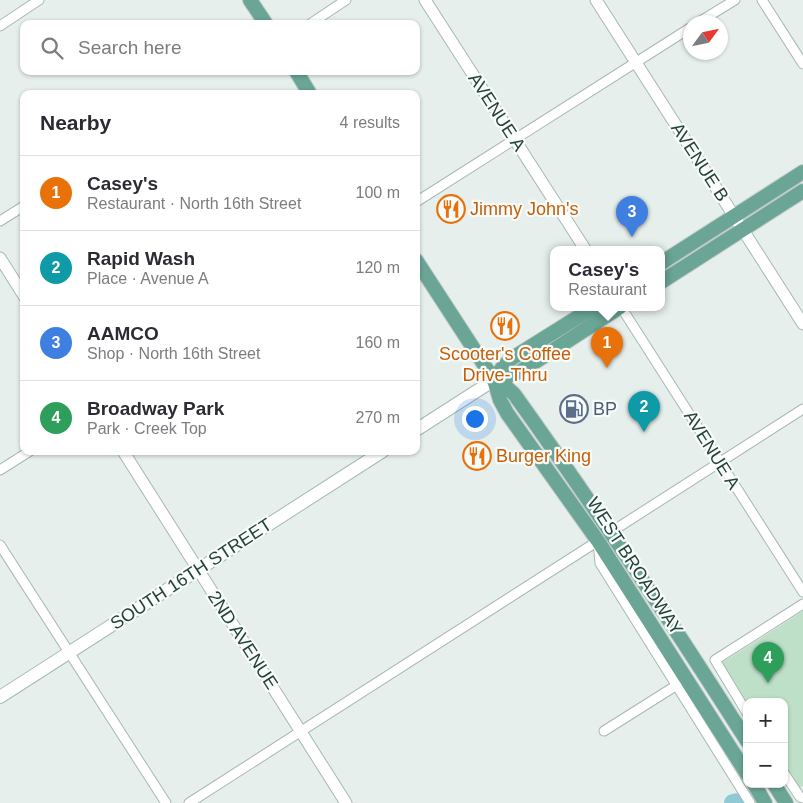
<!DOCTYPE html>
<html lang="en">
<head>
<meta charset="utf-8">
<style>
  body { margin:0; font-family:Helvetica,sans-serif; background:#f7f7f7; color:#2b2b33 }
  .controls { position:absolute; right:15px; bottom:15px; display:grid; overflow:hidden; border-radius:10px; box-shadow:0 1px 4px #0004 }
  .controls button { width:45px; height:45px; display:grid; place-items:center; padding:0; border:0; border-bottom:1px solid #e1e1e2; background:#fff; color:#2b2b33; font:25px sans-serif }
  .compass { position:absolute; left:683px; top:15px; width:45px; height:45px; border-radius:50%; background:#fff; box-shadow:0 1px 4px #0004; rotate:57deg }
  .you { position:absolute; left:474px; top:418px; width:18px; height:18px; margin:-12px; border:4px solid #fff; border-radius:50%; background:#1a73e8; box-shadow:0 0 0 8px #1a73e833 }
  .badge { display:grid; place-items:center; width:32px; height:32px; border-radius:50%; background:#0f766e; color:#fff; font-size:16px; font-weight:700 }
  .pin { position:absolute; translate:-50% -41px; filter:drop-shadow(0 1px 2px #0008) }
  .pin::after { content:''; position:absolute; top:26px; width:18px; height:15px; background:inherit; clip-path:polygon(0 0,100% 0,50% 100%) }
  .popup { position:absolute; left:550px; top:246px; width:115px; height:65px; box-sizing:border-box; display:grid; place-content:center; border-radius:10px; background:#fff; filter:drop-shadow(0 1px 4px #0005); font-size:16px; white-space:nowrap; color:#7c7c81 }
  .popup b { font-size:19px; color:#2b2b33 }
  .popup::after { content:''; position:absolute; left:50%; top:100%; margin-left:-10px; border:10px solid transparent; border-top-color:#fff }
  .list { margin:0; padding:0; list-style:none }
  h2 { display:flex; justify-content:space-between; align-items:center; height:65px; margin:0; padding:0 20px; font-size:21px }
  h2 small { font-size:16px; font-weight:400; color:#7c7c81 }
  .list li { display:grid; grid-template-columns:32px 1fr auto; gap:15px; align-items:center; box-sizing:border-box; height:75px; padding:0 20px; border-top:1px solid #e1e1e2 }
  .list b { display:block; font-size:19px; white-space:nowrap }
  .list p { margin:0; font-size:16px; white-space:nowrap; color:#7c7c81 }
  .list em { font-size:16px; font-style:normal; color:#7c7c81 }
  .icon { flex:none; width:28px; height:28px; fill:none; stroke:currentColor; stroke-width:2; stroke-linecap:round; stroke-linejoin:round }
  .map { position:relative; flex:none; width:803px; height:803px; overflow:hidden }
  .search { position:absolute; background:#fff; box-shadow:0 1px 4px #0004; left:20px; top:20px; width:400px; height:55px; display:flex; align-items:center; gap:12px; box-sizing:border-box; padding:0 18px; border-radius:10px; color:#7c7c81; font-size:19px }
  .panel { position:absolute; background:#fff; box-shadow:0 1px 4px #0004; left:20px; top:90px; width:400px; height:365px; border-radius:10px }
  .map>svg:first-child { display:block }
  .green { fill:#bfe0c8 }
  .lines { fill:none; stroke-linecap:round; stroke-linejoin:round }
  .river { stroke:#8ec9d4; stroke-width:18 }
  .minor-casing { stroke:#a8b8b2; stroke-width:11 }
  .tertiary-casing { stroke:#a8b8b2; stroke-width:13 }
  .secondary-casing { stroke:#a4bbb3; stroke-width:14 }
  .primary-casing { stroke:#c2cac8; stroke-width:16 }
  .minor { stroke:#fff; stroke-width:9 }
  .tertiary { stroke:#fff; stroke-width:11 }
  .secondary { stroke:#fff; stroke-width:12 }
  .primary { stroke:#6aa596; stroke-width:14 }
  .labels { text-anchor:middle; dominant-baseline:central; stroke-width:4.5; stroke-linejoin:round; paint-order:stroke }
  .street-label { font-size:18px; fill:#24423a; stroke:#f7fbf9 }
  .food-label { font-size:18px; fill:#c56008; stroke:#f7fbf9; text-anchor:start }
  .service-label { font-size:18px; fill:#4e5e75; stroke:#f7fbf9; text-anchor:start }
</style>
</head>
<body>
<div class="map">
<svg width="803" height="803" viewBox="0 0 803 803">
  <rect width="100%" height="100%" fill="#e6efeb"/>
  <path class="green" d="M 803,611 L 803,787 L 798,786 L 784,764 L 784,702 L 747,702 L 747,706 L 720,664 Z"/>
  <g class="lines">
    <path class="river" d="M 733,803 L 740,802"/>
    <defs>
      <path id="minor" d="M 762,0 L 803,64
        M 699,22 L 735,0
        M 310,24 L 346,0
        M 0,26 L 39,0
        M 416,202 L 690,28
        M 0,221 L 24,206
        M 621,307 L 803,592
        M 0,470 L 30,451
        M 611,532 L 803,409
        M 0,545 L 166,803
        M 747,713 L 715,660 L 803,604
        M 604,731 L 677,685
        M 784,773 L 800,797 L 803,798
        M 189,803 L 598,541 L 600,563 L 750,803"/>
      <path id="tertiary" d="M 425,0 L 585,249
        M 596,0 L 803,324
        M 0,258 L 24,296
        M 123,451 L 346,803"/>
      <path id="secondary" d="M 416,430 L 494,380
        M 0,697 L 383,451"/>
      <path id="primary" d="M 250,0 L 266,24
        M 296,71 L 310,94
        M 416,260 L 494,380 L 500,400 L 507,413 L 598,541 L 747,774
        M 661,263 L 803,172
        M 661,282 L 803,191
        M 494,380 L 505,386 L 514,394 C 595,507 672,623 747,741
        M 494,380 L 512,375 L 521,371 L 620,307
        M 494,380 L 502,368 L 511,359 L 594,307
        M 754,784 L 765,803
        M 774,784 L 786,803"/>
    </defs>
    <use href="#minor" class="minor-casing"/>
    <use href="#tertiary" class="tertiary-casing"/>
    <use href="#secondary" class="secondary-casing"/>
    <use href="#primary" class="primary-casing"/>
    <use href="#minor" class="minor"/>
    <use href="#tertiary" class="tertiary"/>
    <use href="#secondary" class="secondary"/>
    <use href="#primary" class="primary"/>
  </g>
  <defs>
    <symbol id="restaurant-ring" viewBox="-11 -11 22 22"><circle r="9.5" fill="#f7fbf9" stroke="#e8710a" stroke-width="1.5"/><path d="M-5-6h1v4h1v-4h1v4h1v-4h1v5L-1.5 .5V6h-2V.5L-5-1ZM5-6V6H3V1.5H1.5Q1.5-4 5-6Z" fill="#e8710a"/></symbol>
    <symbol id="fuel-ring" viewBox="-11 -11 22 22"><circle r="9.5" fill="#f7fbf9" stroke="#5c6f8a" stroke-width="1.5"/><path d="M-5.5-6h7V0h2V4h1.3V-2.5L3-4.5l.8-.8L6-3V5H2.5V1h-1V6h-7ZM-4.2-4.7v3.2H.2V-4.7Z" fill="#5c6f8a"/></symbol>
  </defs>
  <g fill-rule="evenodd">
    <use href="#restaurant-ring" x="435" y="193" width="32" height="32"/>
    <use href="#restaurant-ring" x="489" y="310" width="32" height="32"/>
    <use href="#fuel-ring" x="558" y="393" width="32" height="32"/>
    <use href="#restaurant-ring" x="461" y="440" width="32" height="32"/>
  </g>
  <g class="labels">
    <g class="street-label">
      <text transform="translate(497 112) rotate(57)">AVENUE A</text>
      <text transform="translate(700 162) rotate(57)">AVENUE B</text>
      <text transform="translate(712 450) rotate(58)">AVENUE A</text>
      <text transform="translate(635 566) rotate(57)">WEST BROADWAY</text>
      <text transform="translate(191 574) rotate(-33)">SOUTH 16TH STREET</text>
      <text transform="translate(243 640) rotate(57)">2ND AVENUE</text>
    </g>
    <g class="food-label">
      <text x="470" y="209">Jimmy John's</text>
      <text x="505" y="354" text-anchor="middle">Scooter's Coffee<tspan x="505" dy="21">Drive-Thru</tspan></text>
      <text x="496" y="456">Burger King</text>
    </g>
    <g class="service-label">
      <text x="593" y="409">BP</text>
    </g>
  </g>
</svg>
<div class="controls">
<button>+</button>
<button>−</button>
</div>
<svg class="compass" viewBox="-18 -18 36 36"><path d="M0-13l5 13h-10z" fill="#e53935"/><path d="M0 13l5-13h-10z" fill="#7c7c81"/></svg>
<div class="you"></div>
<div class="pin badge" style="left:607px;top:368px;background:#e8710a">1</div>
<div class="popup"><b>Casey's</b>Restaurant</div>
<div class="pin badge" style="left:644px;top:432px;background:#0f9aa8">2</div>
<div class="pin badge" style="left:632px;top:237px;background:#3f7fe0">3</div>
<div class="pin badge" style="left:768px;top:683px;background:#2e9e5b">4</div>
<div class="search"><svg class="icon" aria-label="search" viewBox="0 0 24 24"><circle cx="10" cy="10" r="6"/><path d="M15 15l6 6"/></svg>Search here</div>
<section class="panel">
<h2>Nearby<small>4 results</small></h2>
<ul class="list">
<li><span class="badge" style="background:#e8710a">1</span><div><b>Casey's</b><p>Restaurant · North 16th Street</p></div><em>100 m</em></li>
<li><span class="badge" style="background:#0f9aa8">2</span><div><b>Rapid Wash</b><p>Place · Avenue A</p></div><em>120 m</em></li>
<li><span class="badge" style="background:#3f7fe0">3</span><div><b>AAMCO</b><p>Shop · North 16th Street</p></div><em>160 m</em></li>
<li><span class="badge" style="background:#2e9e5b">4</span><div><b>Broadway Park</b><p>Park · Creek Top</p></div><em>270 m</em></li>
</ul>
</section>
</div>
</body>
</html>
